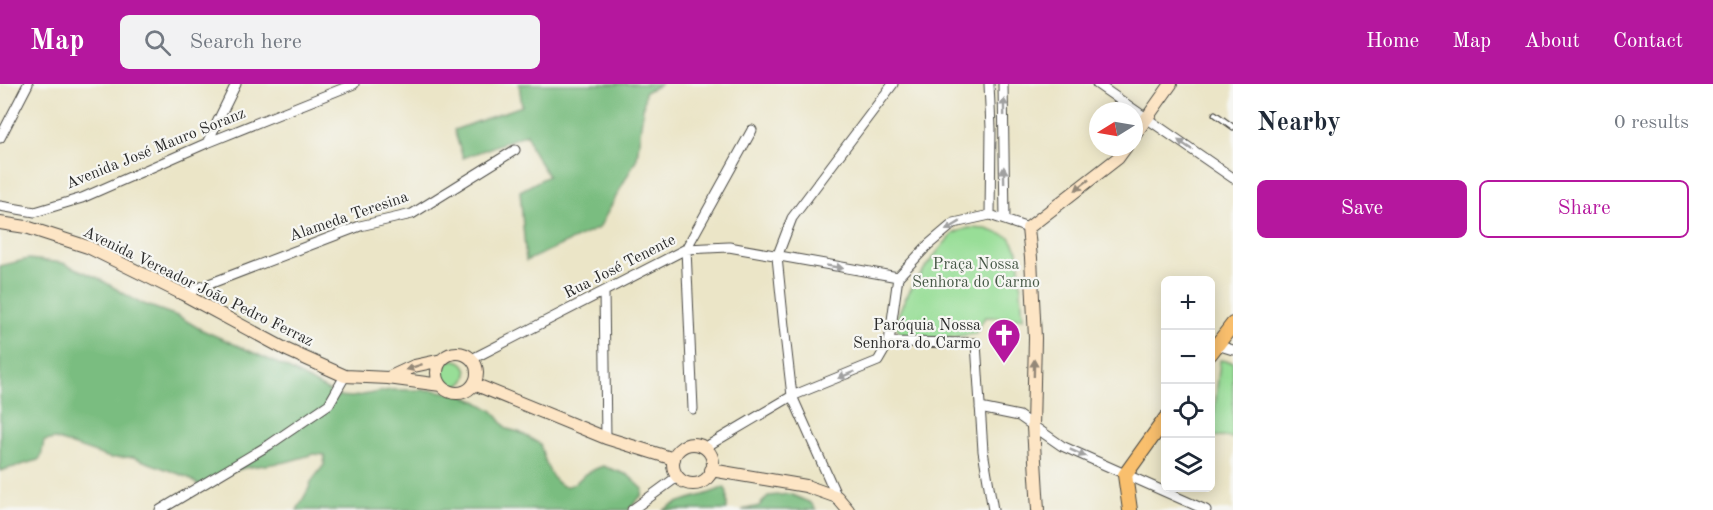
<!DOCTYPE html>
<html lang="en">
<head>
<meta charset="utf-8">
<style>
  body { margin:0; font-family:"Old Standard TT",serif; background:#f2f2f3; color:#1f2937 }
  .controls { position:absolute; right:18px; bottom:18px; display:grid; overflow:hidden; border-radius:9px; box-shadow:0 3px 15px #0003 }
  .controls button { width:54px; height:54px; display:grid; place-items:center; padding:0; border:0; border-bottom:2px solid #e0e1e3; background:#fff; color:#1f2937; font:30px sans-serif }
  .compass { position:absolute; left:1089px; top:18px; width:54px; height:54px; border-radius:50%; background:#fff; box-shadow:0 3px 15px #0003; rotate:259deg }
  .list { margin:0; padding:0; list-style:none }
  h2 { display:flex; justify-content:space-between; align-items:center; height:78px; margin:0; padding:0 24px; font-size:26px }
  h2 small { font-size:20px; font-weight:400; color:#747a83 }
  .actions { display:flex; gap:12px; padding:18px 24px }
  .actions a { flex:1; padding:14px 0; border:2px solid #b5179e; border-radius:9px; text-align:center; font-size:21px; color:#b5179e }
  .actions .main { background:#b5179e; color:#fff }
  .icon { flex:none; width:33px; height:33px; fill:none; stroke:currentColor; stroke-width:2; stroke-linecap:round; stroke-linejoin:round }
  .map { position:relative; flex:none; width:1233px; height:426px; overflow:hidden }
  header { display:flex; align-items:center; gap:36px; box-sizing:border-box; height:84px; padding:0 30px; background:#b5179e; color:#fff }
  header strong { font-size:28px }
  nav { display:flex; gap:33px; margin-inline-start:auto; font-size:21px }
  .search { width:420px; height:54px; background:#f2f2f3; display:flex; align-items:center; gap:15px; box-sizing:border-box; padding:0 21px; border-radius:9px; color:#747a83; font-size:22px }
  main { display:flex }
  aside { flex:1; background:#fff }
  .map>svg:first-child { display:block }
  .green { fill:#98de97; stroke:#628461; stroke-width:1.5 }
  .forest { fill:#7abd80; stroke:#527456; stroke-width:1.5 }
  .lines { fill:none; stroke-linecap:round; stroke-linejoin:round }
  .service-casing { stroke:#484742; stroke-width:7 }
  .minor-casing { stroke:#484742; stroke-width:11 }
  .secondary-casing { stroke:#484742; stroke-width:14 }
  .primary-casing { stroke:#484742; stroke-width:16 }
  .service { stroke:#fff; stroke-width:4.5 }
  .minor { stroke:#fff; stroke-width:9 }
  .secondary { stroke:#fde5c5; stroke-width:12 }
  .primary { stroke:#f9bf6d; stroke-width:14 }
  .oneway { fill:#a0a0a0 }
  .oneway2 { fill:#948878 }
  .labels { text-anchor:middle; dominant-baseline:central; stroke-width:4.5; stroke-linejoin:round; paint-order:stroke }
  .street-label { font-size:16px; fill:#2b2b2b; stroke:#f6f6f2 }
  .park-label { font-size:16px; fill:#465846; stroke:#f6f6f2 }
  .poi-label { font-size:16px; fill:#2b2b2b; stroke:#f6f6f2; text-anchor:end }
</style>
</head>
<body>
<header>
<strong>Map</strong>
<div class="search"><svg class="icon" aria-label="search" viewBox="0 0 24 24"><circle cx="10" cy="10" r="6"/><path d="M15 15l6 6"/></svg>Search here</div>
<nav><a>Home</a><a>Map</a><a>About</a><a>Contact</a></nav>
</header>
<main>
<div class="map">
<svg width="1233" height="426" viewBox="0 0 1233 426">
  <rect width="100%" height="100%" fill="#f6f6f2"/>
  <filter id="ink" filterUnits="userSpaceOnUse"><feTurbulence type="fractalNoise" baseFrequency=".0167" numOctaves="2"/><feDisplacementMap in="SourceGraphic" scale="12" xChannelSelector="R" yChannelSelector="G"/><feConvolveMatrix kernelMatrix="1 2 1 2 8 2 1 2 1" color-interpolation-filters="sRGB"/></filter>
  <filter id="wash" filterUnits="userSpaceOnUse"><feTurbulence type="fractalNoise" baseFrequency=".008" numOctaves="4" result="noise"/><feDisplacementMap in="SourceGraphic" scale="24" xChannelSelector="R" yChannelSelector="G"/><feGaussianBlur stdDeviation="1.35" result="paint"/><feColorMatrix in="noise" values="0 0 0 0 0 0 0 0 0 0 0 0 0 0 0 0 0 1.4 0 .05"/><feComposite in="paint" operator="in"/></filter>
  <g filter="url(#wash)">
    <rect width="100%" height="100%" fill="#ebe5c7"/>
    <path class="green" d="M 969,144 L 986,145 L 1010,153 L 1018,167 L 1023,234 L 985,233 L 975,250 C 960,252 909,261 899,248 C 885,231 939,164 952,151 C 956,147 963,146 969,144 Z
      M441 289a13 13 0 1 1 26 0a13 13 0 1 1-26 0Z
      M 1220,276 L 1233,278 L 1233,354 L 1212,352 Z"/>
    <path class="forest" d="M 519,0 L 661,0 L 645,8 L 637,74 L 599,144 L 526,177 L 520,107 L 548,92 L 531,64 L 527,50 L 463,74 L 454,46 L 522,22 Z
      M 28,175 L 63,179 L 98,194 L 138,218 L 180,233 L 200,245 L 281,281 L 338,312 L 352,313 L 390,306 L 433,306 L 458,310 L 476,317 L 493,327 L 507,345 L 519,348 L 540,360 C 544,373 553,414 575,399 C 579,397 581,393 585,390 C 591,387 597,384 603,382 L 628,391 L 643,405 L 642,411 L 628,426 L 297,426 L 309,404 L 311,398 L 324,381 L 325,371 L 314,370 L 286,378 L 244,384 L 225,390 L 203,404 L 187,393 L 133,373 L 110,374 L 55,355 L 44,357 L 41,373 L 38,376 L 0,387 L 0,182 Z
      M 724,403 L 727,408 L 727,426 L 664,426 C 682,413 705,414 724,403 Z
      M 790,410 L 811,419 L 816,426 L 742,426 L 759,422 L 768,412 Z"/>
  </g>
  <g filter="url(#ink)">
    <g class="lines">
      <defs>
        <path id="service" d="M 1215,30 L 1233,43"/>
        <path id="minor" d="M 989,0 L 991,44 L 990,131
          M 1003,0 L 1005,136
          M 1097,0 L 1233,94
          M 0,54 L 28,0
          M 207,59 L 236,0
          M 0,122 L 35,128 L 82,114 L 207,59 L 354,0
          M 604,208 L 606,354
          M 183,210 L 360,142 L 412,130 L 515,66
          M 1217,261 L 1233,266
          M 472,275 L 686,165 L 729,163 L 898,193
          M 980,324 L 1019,332 L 1062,362 L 1206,426
          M 693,325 L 686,165 L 752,46
          M 704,364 L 792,312 L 878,277 L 889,258
          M 837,413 L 792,312 L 784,242 L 777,173 L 792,134 L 893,0
          M 160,426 L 269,361 L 329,320 L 345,292
          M 632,426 L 677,393
          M 993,426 L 983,367 L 976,259 L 889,258 L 898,193 L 928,161 L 954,139 L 990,131 L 1028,144"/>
        <path id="secondary" d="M 1134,52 L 1171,0
          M 0,139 L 26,143 L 88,163 L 183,210 L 287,266 L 345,292 L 388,294 L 441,301
          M437 289a20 20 0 1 1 40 0a20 20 0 1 1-40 0Z
          M 388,294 L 414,282 L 442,276
          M 474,300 L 606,354 L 674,375
          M673 380a20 20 0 1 1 40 0a20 20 0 1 1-40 0Z
          M 711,386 L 806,402 L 837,413 L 848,426
          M 1038,426 L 1033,343 L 1035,254 L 1031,174 L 1028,144 L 1118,74 L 1126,63"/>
        <path id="primary" d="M 1210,270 L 1233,240
          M 1130,426 L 1125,391 L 1166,334"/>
      </defs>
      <use href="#service" class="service-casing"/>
      <use href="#minor" class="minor-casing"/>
      <use href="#secondary" class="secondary-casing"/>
      <use href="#primary" class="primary-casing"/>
      <use href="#service" class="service"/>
      <use href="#minor" class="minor"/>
      <use href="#secondary" class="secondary"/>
      <use href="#primary" class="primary"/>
    </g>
    <defs><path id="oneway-solid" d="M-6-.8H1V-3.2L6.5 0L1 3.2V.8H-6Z" transform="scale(1.5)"/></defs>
    <g class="oneway">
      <use href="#oneway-solid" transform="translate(1004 23) rotate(-91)"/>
      <use href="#oneway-solid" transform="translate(1185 61) rotate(-146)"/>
      <use href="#oneway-solid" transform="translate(1004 91) rotate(-91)"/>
      <use href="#oneway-solid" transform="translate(953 142) rotate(149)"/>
      <use href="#oneway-solid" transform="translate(835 183) rotate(10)"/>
      <use href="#oneway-solid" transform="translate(846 291) rotate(158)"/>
      <use href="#oneway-solid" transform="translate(1078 369) rotate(24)"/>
    </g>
    <g class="oneway2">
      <use href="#oneway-solid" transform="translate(1082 101) rotate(142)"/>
      <use href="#oneway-solid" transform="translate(414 283) rotate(162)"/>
      <use href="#oneway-solid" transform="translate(1034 284) rotate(-89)"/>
    </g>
  </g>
  <defs>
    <symbol id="church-pin" viewBox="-11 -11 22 30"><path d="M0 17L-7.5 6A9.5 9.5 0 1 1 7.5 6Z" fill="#b5179e" stroke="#f6f6f2"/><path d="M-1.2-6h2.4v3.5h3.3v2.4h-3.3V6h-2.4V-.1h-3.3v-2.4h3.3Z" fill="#fff"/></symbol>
  </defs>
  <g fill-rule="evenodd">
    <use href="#church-pin" x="985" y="232" width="38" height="52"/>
  </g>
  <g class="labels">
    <g class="street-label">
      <text transform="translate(156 65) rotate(-22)">Avenida José Mauro Soranz</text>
      <text transform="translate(349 133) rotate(-19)">Alameda Teresina</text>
      <text transform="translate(620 183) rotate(-27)">Rua José Tenente</text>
      <text transform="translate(198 203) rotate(26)">Avenida Vereador João Pedro Ferraz</text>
    </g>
    <g class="park-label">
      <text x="976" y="181">Praça Nossa<tspan x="976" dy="18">Senhora do Carmo</tspan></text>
    </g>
    <g class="poi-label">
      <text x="981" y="242">Paróquia Nossa<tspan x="981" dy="18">Senhora do Carmo</tspan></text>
    </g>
  </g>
</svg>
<div class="controls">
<button>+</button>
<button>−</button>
<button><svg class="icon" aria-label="locate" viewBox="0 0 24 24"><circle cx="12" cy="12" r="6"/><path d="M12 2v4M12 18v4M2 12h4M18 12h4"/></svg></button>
<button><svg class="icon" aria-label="layers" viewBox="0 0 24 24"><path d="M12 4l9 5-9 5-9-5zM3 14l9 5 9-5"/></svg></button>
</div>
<svg class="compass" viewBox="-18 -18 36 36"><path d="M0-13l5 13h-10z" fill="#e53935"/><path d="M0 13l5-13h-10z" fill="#747a83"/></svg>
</div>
<aside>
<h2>Nearby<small>0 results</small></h2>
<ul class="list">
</ul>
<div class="actions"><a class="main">Save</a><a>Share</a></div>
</aside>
</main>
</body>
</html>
